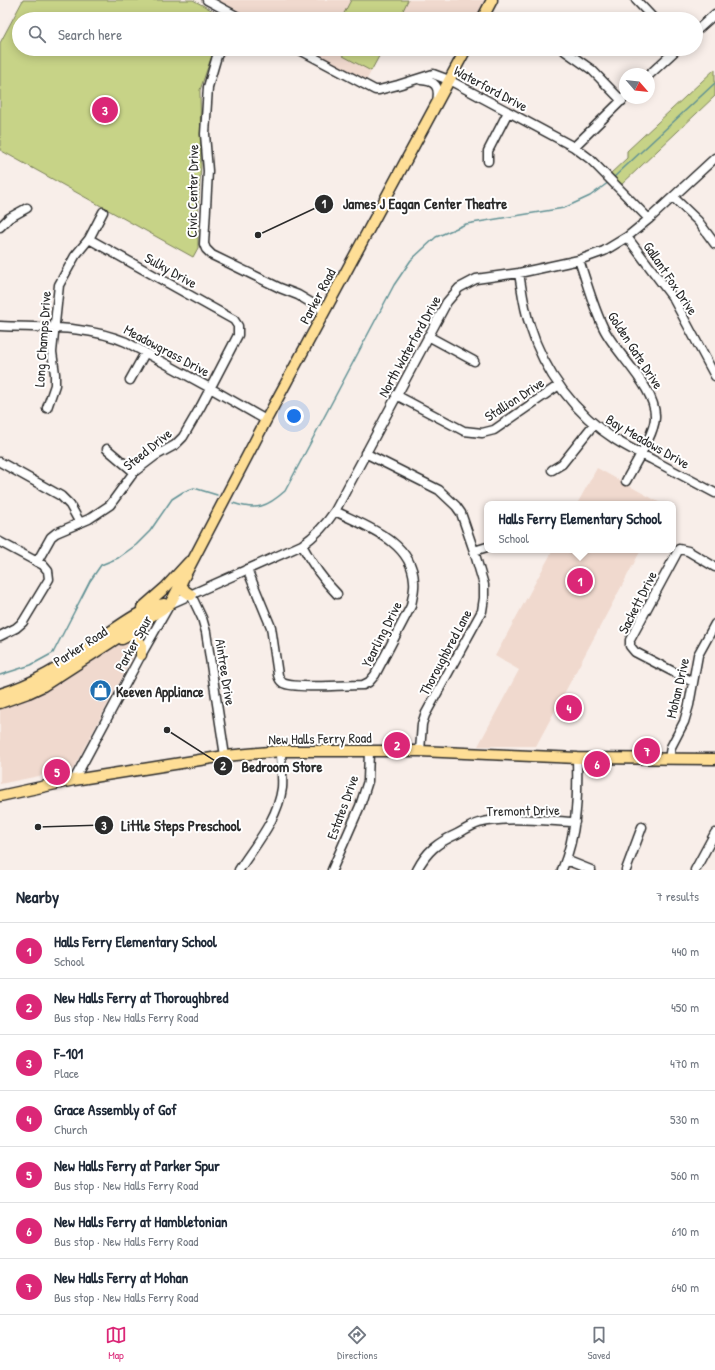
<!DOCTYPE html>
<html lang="en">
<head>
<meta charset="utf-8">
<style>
  body { margin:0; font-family:"Patrick Hand",sans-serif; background:#f2f2f3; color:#1f2937 }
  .compass { position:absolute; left:619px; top:68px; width:36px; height:36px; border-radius:50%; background:#fff; box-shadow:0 2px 10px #0003; rotate:118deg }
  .you { position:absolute; left:294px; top:416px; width:14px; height:14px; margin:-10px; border:3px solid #fff; border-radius:50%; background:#1a73e8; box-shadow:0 0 0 6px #1a73e833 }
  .badge { display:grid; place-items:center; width:26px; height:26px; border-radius:50%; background:#db2777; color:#fff; font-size:13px; font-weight:700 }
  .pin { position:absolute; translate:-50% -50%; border:2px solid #fff; box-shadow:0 1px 4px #0006 }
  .popup { position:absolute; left:484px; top:501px; width:192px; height:52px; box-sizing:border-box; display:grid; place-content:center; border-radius:8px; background:#fff; filter:drop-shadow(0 1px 3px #0005); font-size:13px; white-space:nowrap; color:#747a83 }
  .popup b { font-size:15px; color:#1f2937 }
  .popup::after { content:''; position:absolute; left:50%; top:100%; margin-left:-8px; border:8px solid transparent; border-top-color:#fff }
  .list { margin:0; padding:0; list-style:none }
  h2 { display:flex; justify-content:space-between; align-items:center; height:52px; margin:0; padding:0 16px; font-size:17px }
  h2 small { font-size:13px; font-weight:400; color:#747a83 }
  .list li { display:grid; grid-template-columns:26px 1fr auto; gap:12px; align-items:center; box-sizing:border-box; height:56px; padding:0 16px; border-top:1px solid #e0e1e3 }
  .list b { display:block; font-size:15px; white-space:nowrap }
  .list p { margin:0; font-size:13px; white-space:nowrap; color:#747a83 }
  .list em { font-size:13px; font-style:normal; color:#747a83 }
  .icon { flex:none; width:22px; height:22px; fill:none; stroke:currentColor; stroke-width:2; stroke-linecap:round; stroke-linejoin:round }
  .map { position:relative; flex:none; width:715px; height:870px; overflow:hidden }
  .search { position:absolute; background:#fff; box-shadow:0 2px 10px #0003; left:12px; right:12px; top:12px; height:44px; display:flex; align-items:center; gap:10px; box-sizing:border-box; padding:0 14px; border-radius:22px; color:#747a83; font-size:15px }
  .sheet { height:444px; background:#fff }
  nav { display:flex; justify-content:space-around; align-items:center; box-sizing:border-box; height:56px; border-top:1px solid #e0e1e3; background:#fff; font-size:11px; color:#747a83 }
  nav a { display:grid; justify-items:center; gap:2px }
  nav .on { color:#db2777 }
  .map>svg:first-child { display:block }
  .built { fill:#f0d9ce }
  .green { fill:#c7d387; stroke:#797f59 }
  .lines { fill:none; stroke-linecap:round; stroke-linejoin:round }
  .stream { stroke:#609194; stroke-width:1.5 }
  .minor-casing { stroke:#2b2b2b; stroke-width:11 }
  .major-casing { stroke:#2b2b2b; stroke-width:13 }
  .minor { stroke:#fff; stroke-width:8 }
  .major { stroke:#fede96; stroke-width:10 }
  .labels { text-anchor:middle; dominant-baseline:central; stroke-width:4; stroke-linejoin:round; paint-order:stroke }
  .street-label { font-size:14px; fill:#2b2b2b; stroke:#fff }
  .poi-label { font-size:14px; font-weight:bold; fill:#2b2b2b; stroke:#fff; text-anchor:start }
  .leader { fill:none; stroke:#2b2b2b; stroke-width:1.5 }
  .callout-dot { fill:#2b2b2b; stroke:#fff; stroke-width:1.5 }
  .mark-label { font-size:12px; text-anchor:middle; font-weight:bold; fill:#fff }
  .callout-label { font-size:15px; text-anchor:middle; font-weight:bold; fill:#2b2b2b; stroke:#fff; stroke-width:4; stroke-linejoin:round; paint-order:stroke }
</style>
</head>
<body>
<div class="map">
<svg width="715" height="870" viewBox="0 0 715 870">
  <rect width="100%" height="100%" fill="#f8eee9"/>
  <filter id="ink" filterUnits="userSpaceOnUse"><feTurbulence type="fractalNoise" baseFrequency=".025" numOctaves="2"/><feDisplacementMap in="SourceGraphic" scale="8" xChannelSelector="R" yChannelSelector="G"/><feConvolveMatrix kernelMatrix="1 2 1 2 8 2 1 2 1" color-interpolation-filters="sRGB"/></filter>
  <g filter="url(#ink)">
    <path class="built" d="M 216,0 L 487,0 L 476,19 L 402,19 L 400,18 L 399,19 L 251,19 Z
      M 306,49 L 383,49 L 366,81 Z
      M 597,468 L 662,504 L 577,504 Z
      M 553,550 L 641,550 L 536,746 L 478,746 L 519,670 L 495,656 Z
      M 133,640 L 137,646 L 135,653 L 73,769 L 0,784 L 0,707 L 64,678 L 123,642 Z"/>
    <path class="green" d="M 23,0 L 193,0 L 228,19 L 19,19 L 19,49 L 216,49 L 210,61 L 200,90 L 201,164 L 198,213 L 198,248 L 193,257 L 0,150 L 0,43 Z
      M 351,0 L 408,0 L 399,19 L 341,19 Z
      M 340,49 L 383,49 L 371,71 L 343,56 Z
      M 715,69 L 715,96 L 621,185 L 610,174 L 627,158 L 627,151 Z"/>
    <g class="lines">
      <path class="stream" d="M 613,178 L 715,83
        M 233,503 C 257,511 267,507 285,491 L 394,285 L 411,260 L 436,237 L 466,224 L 564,208 L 590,196 L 609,182
        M 0,675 L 31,665 L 53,653 L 90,581 L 101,565 L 118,558 L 136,545 L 150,531 L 172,499 L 183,492 L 194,488 L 217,495"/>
      <defs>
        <path id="minor" d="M 207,0 L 242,19
          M 636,0 L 654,19
          M 696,31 L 715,14
          M 221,49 L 217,56 L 208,87 L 205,134 L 208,171 L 204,244 L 206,249 L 212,255 L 280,288 L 298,295 L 325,311
          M 298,49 L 375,90 L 379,90 L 398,85 L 433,74 L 449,80 L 574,147 L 590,159 L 649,219
          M 565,51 L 592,70 L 622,101
          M 649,75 L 677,49
          M 421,80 C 435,81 440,86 437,101
          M 574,147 L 624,98
          M 488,161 L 488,151 L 508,112
          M 673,197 L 698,221 L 715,244
          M 0,227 L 9,218 L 27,208
          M 627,237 L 673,298 L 715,376
          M 579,260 C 587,283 593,307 604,329 C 617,355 657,389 655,418 C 654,435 634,465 626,481
          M 519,273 C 522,291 524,309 530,326 C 544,372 575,414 616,440 C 627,447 639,453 651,459 C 672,470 694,482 715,493
          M 0,326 C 42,328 86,325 126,342 L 210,388 L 266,420
          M 428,336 L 474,361
          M 130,380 L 145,353
          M 396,395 L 464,431 L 482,433 L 494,430 L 559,385
          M 47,408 L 55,385 L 55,374 L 52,352 L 59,285 L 75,256 L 89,239 L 103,212
          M 107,449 L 134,472
          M 365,453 L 439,490 L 456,506 L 461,513 L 474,551 L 484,585 L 484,598 L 482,611 L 425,715 L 422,724 L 420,751
          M 0,462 L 61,496 L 70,505 L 80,523
          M 552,470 L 562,464 L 594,424
          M 0,542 L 43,565 L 48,571 L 49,579 L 23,622 L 16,628 L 0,636
          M 302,545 C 312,564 322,579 337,594
          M 474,551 L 487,547
          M 37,562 L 51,537 L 56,533 L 89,519 L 110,505 L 134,472 L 155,456 L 175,445 L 183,437 L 201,406 L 238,335 L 238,326 L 234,320 L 89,239
          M 247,569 L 271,627 L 278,675 C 279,679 280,681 283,683 C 294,689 348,685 363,685 L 369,682 L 375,675 L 411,606 C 412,598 415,590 414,581 C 412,541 365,526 335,511
          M 191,595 L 202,618 L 206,632 L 225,756
          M 693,682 L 635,652 L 630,646 L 630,640 L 679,549 L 688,551 L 715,567
          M 669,759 L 671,747 L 684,722 L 689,705 L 698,655 L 715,624
          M 74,780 L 141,655 L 170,604 L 302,545 C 316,535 325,526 335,511 L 447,302 L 459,288 L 476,279 L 519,273 L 579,260 L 604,251 L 627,237 L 649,219 L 715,158
          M 566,860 L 591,870
          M 239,870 C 255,845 278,819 282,788 C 283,777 281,763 281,751
          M 332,870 L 360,806 L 368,781 L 369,751
          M 417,870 C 427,851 437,843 457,834 C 464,830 472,825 479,823 C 504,816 548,821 575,822
          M 562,870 C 577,834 578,797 577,758
          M 626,870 L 642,827
          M 695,870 L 715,833"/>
        <path id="major" d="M 482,19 L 492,0
          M 181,584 L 185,591 L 191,595
          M 142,608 L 166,587 L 189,562
          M 122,639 L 130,635 L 137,637 L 141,644 L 141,655
          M 0,694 C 35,684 71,661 100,639 C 116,628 145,606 164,604
          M 0,703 L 28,693 L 43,686 L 170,604 L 266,420 L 466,49
          M 0,796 L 74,780 L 225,756 L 281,751 L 420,751 L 578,758 L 715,759"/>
      </defs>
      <use href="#minor" class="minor-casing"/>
      <use href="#major" class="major-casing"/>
      <use href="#minor" class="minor"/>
      <use href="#major" class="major"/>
    </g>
  </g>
  <defs>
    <symbol id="shop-disc" viewBox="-11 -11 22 22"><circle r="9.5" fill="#1f6fb2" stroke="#fff"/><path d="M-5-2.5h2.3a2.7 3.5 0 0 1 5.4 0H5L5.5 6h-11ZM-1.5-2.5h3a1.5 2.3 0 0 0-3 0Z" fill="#fff"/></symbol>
  </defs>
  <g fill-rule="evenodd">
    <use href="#shop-disc" x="88" y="678" width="25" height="25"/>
  </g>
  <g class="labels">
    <g class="street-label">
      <text transform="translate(491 88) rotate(28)">Waterford Drive</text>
      <text transform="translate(192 191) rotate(-89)">Civic Center Drive</text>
      <text transform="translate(171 270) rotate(29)">Sulky Drive</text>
      <text transform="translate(671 278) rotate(56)">Gallant Fox Drive</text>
      <text transform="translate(317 296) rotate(-62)">Parker Road</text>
      <text transform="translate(42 339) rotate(-86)">Long Champs Drive</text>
      <text transform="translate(409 346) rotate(-61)">North Waterford Drive</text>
      <text transform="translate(167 350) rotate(28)">Meadowgrass Drive</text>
      <text transform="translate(636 350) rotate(57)">Golden Gate Drive</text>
      <text transform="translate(514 399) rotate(-33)">Stallion Drive</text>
      <text transform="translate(648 441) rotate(30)">Bay Meadows Drive</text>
      <text transform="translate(147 449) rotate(-39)">Steed Drive</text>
      <text transform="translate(637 602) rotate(-63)">Sackett Drive</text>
      <text transform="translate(381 634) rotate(-63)">Yearling Drive</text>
      <text transform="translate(133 643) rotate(-61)">Parker Spur</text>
      <text transform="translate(80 646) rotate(-33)">Parker Road</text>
      <text transform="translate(445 652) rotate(-62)">Thoroughbred Lane</text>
      <text transform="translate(226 672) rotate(81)">Aintree Drive</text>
      <text transform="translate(677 688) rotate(-77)">Mohan Drive</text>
      <text transform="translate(320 738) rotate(-1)">New Halls Ferry Road</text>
      <text transform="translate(342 807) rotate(-70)">Estates Drive</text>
      <text transform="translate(523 810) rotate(-1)">Tremont Drive</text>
    </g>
    <g class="poi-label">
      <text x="116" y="691">Keeven Appliance</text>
    </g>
  </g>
  <path class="leader" d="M258 235L324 204M167 730L223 766M38 827L104 825"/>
  <g class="callout-dot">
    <circle cx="258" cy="235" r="4"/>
    <circle cx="167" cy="730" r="4"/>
    <circle cx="38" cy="827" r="4"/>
    <circle cx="324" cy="204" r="10"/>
    <circle cx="223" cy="766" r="10"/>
    <circle cx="104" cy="825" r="10"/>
  </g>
  <g class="mark-label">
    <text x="324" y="208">1</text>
    <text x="223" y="770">2</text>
    <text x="104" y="830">3</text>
  </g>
  <g class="callout-label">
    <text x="425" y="209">James J Eagan Center Theatre</text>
    <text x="282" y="772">Bedroom Store</text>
    <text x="181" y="831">Little Steps Preschool</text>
  </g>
</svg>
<svg class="compass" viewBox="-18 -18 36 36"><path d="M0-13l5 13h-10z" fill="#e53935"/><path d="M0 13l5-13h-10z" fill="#747a83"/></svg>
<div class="you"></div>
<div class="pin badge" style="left:580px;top:581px">1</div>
<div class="popup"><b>Halls Ferry Elementary School</b>School</div>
<div class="pin badge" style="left:397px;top:745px">2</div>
<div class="pin badge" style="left:105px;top:110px">3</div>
<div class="pin badge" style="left:569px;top:708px">4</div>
<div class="pin badge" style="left:57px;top:772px">5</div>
<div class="pin badge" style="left:597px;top:764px">6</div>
<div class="pin badge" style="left:647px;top:751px">7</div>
<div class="search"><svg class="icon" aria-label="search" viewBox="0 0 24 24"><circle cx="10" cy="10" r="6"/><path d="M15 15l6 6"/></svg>Search here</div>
</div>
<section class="sheet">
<h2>Nearby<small>7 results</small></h2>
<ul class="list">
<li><span class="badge">1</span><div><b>Halls Ferry Elementary School</b><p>School</p></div><em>440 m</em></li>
<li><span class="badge">2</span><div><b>New Halls Ferry at Thoroughbred</b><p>Bus stop · New Halls Ferry Road</p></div><em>450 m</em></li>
<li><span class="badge">3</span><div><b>F-101</b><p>Place</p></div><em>470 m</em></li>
<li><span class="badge">4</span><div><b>Grace Assembly of Gof</b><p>Church</p></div><em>530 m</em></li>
<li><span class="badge">5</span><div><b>New Halls Ferry at Parker Spur</b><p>Bus stop · New Halls Ferry Road</p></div><em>560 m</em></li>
<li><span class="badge">6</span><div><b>New Halls Ferry at Hambletonian</b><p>Bus stop · New Halls Ferry Road</p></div><em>610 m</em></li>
<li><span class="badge">7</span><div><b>New Halls Ferry at Mohan</b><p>Bus stop · New Halls Ferry Road</p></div><em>640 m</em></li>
</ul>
</section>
<nav>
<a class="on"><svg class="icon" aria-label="map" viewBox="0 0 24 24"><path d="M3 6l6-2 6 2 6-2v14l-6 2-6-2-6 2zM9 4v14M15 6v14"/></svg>Map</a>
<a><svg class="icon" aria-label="directions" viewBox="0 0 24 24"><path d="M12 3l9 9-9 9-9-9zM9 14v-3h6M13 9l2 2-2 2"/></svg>Directions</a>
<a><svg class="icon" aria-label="saved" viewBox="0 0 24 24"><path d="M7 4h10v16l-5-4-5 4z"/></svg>Saved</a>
</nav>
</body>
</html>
